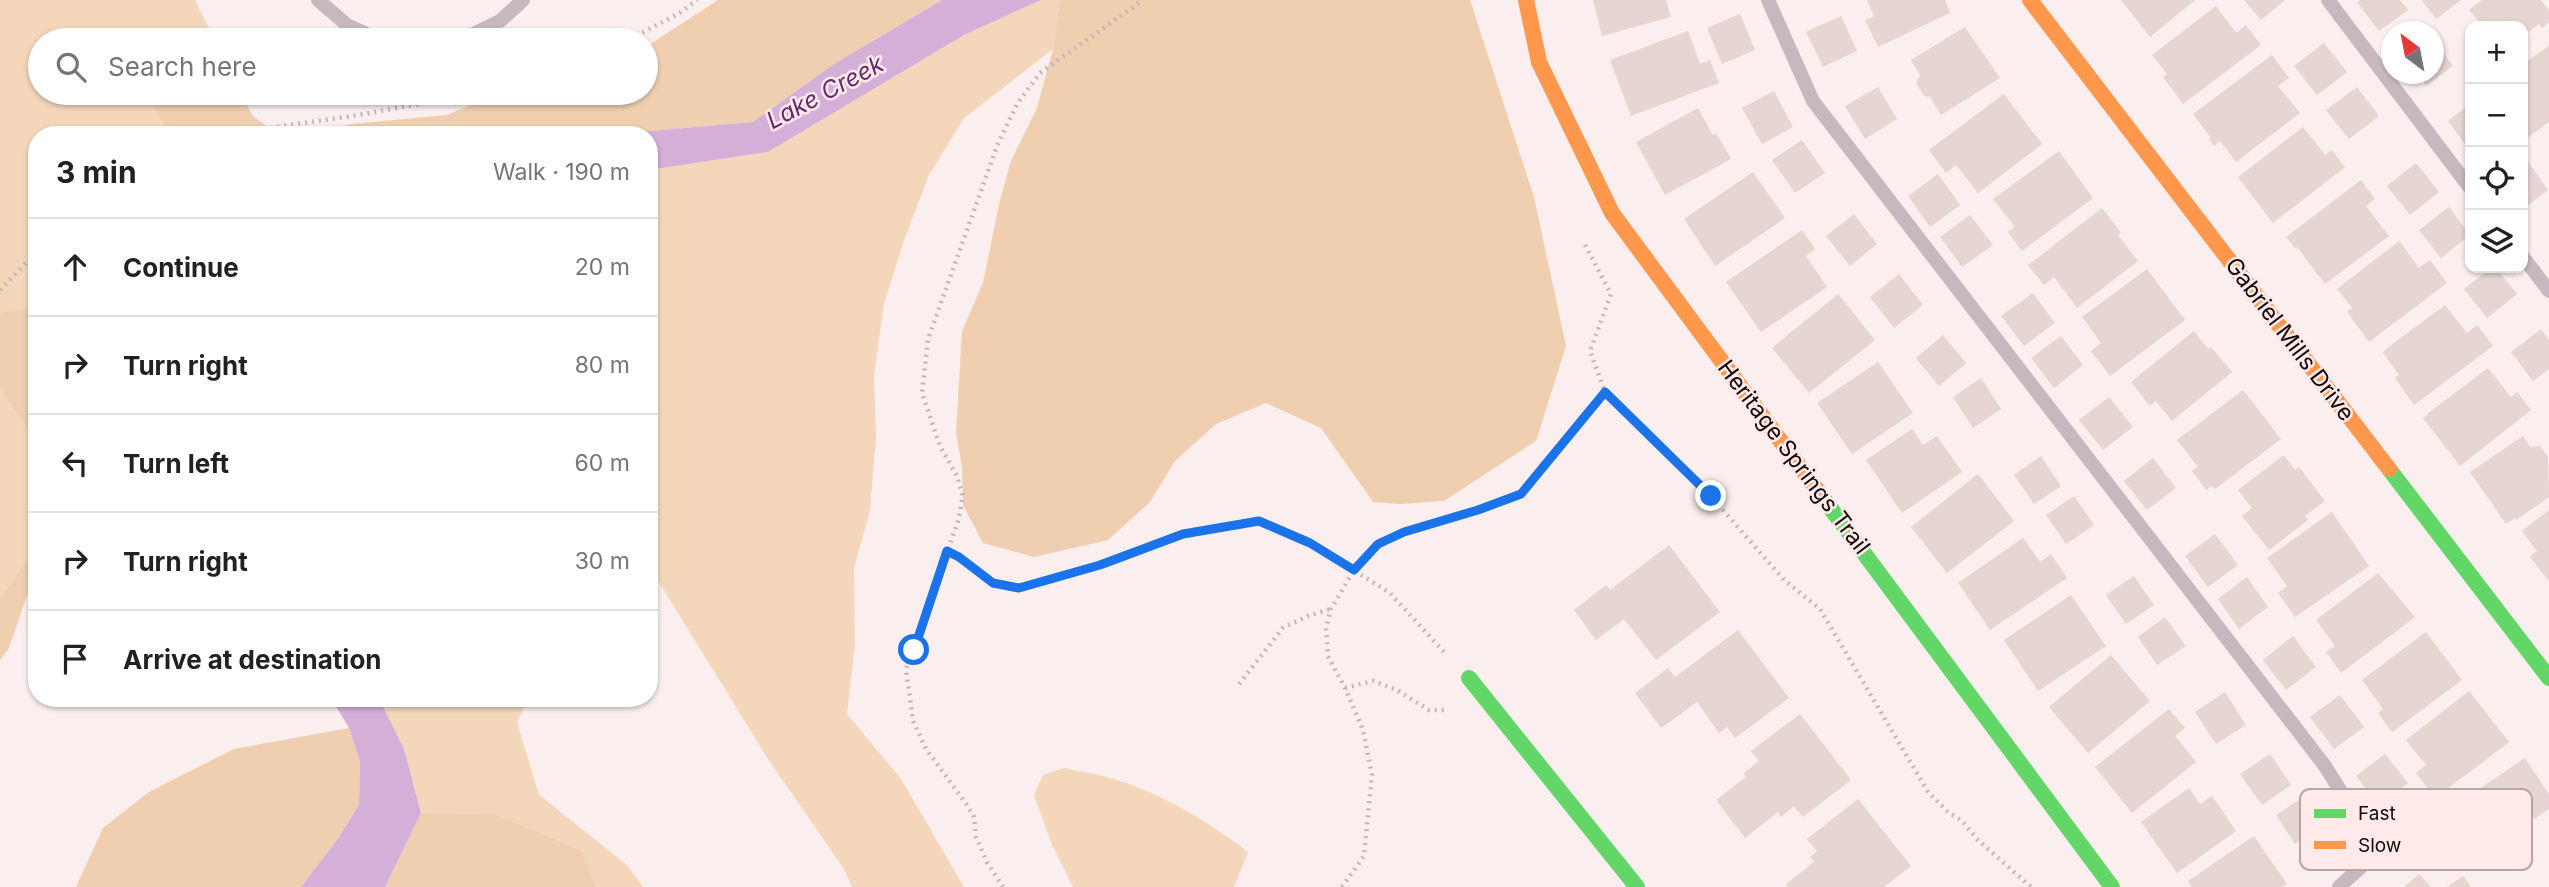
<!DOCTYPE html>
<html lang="en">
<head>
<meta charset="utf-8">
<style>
  body { margin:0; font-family:Inter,sans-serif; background:#f2f2f2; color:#202124 }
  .controls { position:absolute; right:21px; top:21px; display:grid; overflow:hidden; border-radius:14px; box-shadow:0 2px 5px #0004 }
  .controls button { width:63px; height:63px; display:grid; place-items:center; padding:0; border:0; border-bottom:2px solid #e0e0e0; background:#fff; color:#202124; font:35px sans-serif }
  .compass { position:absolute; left:2381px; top:21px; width:63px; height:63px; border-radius:50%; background:#fff; box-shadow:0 2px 5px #0004; rotate:328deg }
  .stop { position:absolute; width:21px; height:21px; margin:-16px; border:5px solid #1a73e8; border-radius:50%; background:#fff }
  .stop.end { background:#1a73e8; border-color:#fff; box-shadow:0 2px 7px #0008 }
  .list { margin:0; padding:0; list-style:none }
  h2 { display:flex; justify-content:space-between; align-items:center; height:91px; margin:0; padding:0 28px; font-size:30px }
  h2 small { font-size:23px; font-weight:400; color:#757577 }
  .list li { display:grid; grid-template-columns:46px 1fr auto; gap:21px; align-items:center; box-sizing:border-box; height:98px; padding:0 28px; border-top:2px solid #e0e0e0 }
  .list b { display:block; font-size:26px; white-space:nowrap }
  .list em { font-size:23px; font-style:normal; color:#757577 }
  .icon { flex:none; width:38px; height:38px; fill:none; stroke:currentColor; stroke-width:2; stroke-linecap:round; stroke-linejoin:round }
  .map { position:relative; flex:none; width:2549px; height:887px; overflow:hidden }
  .search { position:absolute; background:#fff; box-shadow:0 2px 5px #0004; left:28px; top:28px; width:630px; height:77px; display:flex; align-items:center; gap:18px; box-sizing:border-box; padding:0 24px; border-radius:38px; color:#757577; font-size:26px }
  .panel { position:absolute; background:#fff; box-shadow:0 2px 5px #0004; left:28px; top:126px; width:630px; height:581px; border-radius:28px }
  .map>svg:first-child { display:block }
  .green { fill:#f4d7ba }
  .forest { fill:#efcfaf }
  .water { fill:#d4b0d8 }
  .building { fill:#e6d5d1 }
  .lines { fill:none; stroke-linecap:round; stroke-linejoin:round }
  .path { stroke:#c3b5ba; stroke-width:4.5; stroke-dasharray:2 5; stroke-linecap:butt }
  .lane { stroke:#c7b7be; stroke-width:14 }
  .fast { stroke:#63d668; stroke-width:16 }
  .slow { stroke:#ff974d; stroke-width:16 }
  .route { stroke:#1a73e8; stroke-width:9 }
  .labels { text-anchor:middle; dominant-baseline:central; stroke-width:5; stroke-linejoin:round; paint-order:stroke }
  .street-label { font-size:23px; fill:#140809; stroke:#ffe9e9 }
  .water-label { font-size:24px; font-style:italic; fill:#602b6f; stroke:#ffe9e9 }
  .key { fill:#ffe9e9; stroke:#b8a6a6; stroke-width:2 }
  .key-label { font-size:19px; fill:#140809 }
</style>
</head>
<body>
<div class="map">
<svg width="2549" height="887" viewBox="0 0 2549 887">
  <rect width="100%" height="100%" fill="#faeeee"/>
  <path class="green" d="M 0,0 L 195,0 L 215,40 L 40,40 L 40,93 L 234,93 L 259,135 L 37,135 L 37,539 L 24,564 L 0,599 Z
    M 1041,0 L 1060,0 L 1053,49 L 964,118 L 929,175 L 904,240 L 884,304 L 874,376 L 876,437 L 870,511 L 854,568 L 855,643 L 847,714 L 901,779 L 964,887 L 852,887 L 844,869 L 768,759 L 649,566 L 649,170 L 768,152 L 964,35 Z
    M 379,698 L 529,698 L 517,722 L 539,795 L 627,865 L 643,887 L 596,887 L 581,850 L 495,814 L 421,813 L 404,749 Z
    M 1064,768 C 1081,772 1100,774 1117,780 C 1164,795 1209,822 1248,852 L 1234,887 L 1073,887 L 1052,845 L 1034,795 L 1043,775 Z"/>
  <path class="forest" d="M 718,0 L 942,0 L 834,64 L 753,122 L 603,135 L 298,135 L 351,124 L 447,115 L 499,93 L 646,93 L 646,47 Z
    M 1060,0 L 1470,0 L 1534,197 L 1566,346 L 1536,441 L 1444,501 L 1400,504 L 1373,502 L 1321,428 L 1266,403 L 1216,424 L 1175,461 L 1150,502 L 1108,540 L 1034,557 L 983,543 L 963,505 L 962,467 L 956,433 L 962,331 L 983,283 L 999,204 L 1011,161 L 1037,108 L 1053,49 Z
    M 146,93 L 240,93 L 253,116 L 279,135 L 169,135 Z
    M 37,309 L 37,443 L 0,387 L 0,314 L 2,312 Z
    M 37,539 L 37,579 L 30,587 L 8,650 L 0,660 L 0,599 L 24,564 Z
    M 349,728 L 360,761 L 359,805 L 337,840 L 301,887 L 76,887 L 103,828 L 149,792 L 234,749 Z
    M 421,813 L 495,814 L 581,850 L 596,887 L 385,887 Z"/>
  <path class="water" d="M 942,0 L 1041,0 L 964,35 L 768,152 L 649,170 L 649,135 L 603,135 L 753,122 L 834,64 Z
    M 331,698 L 379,698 L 404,749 L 421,813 L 385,887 L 301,887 L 337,840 L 359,805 L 360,761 L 349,728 Z"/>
  <path class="building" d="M 1593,0 L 1666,0 L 1671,17 L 1602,36 Z
    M 1867,0 L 1945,0 L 1950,13 L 1878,47 L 1865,20 L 1874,16 Z
    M 2121,0 L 2195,0 L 2150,37 Z
    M 2244,0 L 2285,0 L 2261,20 Z
    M 2360,0 L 2400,0 L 2408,10 L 2379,31 L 2357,2 Z
    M 2422,0 L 2461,0 L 2436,19 Z
    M 2482,0 L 2541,0 L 2549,11 L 2549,22 L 2542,28 L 2539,24 L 2523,36 L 2523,26 L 2475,26 L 2480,23 L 2469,10 Z
    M 2216,6 L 2236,33 L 2246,25 L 2261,45 L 2183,104 L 2163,77 L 2167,74 L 2152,55 Z
    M 1740,14 L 1755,50 L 1722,64 L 1707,28 Z
    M 1841,16 L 1857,51 L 1823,67 L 1806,32 Z
    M 1965,27 L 2000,78 L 1941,115 L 1930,97 L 1924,96 L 1916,83 L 1920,75 L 1911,60 Z
    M 1688,31 L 1700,64 L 1710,60 L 1719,83 L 1631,116 L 1610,60 Z
    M 2434,39 L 2453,66 L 2426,86 L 2417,74 L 2434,74 Z
    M 2324,43 L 2347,72 L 2317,95 L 2294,66 Z
    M 2549,46 L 2549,122 L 2524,140 L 2523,64 Z
    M 2272,55 L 2289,78 L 2278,86 L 2300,113 L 2236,162 L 2220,141 L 2214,146 L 2209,139 L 2211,138 L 2193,114 Z
    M 1878,87 L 1897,119 L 1865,139 L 1845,106 Z
    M 2357,87 L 2379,116 L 2349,139 L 2326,110 Z
    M 1774,91 L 1793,127 L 1762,144 L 1742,108 Z
    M 2004,94 L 2042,144 L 1978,193 L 1956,165 L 1946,173 L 1929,150 Z
    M 2470,104 L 2470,151 L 2448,121 Z
    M 1698,108 L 1713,135 L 1716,133 L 1731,159 L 1665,195 L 1636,142 Z
    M 2303,127 L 2325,155 L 2332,150 L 2345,167 L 2273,223 L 2238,177 Z
    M 1802,140 L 1825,173 L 1795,193 L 1772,160 Z
    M 2059,151 L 2093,198 L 2022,251 L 2008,232 L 2015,227 L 1993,199 Z
    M 2526,159 L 2548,190 L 2523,209 L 2523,161 Z
    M 2416,163 L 2439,192 L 2410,215 L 2387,186 Z
    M 1753,172 L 1785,218 L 1715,266 L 1684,219 Z
    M 1938,174 L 1960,205 L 1930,227 L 1908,196 Z
    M 2361,180 L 2375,199 L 2366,206 L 2389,236 L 2325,284 L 2297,247 L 2295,248 L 2286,237 Z
    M 2449,207 L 2470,235 L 2441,258 L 2419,230 Z
    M 2102,208 L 2121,233 L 2118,235 L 2138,261 L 2077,308 L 2054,277 L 2044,285 L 2028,265 Z
    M 1854,214 L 1877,244 L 1850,266 L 1826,236 Z
    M 1970,215 L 1993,245 L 1962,267 L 1940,237 Z
    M 1802,230 L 1815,249 L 1806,256 L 1827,287 L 1761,332 L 1726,282 Z
    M 2399,241 L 2419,268 L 2430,260 L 2447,283 L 2369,342 L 2347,312 L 2352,308 L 2337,289 Z
    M 2491,268 L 2496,268 L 2517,294 L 2487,318 L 2464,289 Z
    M 2147,269 L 2185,320 L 2110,376 L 2091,351 L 2101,343 L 2082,317 Z
    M 1899,274 L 1923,305 L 1894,328 L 1870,297 Z
    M 2033,293 L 2055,323 L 2024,346 L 2001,316 Z
    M 1838,294 L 1875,340 L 1809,393 L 1772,348 Z
    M 2445,305 L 2467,333 L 2477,325 L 2493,346 L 2414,405 L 2395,378 L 2399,375 L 2383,353 L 2387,348 Z
    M 2541,329 L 2549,340 L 2549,369 L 2533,381 L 2511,352 Z
    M 2194,331 L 2208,349 L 2211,347 L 2232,372 L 2172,421 L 2156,401 L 2150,406 L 2131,382 Z
    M 1943,335 L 1966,363 L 1939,386 L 1916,358 Z
    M 2061,336 L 2083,365 L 2054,388 L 2031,358 Z
    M 1878,362 L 1913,413 L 1852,454 L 1817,403 Z
    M 2488,368 L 2511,397 L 2517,392 L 2531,410 L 2460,466 L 2423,418 L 2428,415 L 2427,414 Z
    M 1981,378 L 2001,409 L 1973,428 L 1953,397 Z
    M 2243,390 L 2281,439 L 2215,489 L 2212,486 L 2206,490 L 2192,471 L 2198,467 L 2177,440 Z
    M 2109,397 L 2133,427 L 2103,450 L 2079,420 Z
    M 1912,429 L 1923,445 L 1937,436 L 1962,472 L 1902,513 L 1866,460 Z
    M 2523,436 L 2530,447 L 2540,446 L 2548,457 L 2549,497 L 2516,520 L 2515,518 L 2506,524 L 2470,472 Z
    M 2284,455 L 2295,470 L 2299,467 L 2325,501 L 2305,516 L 2308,520 L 2269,550 L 2242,516 L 2252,508 L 2238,490 Z
    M 2041,456 L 2061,486 L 2034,504 L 2014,475 Z
    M 2153,458 L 2176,488 L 2147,510 L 2124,481 Z
    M 1978,474 L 2014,521 L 1947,573 L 1911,527 Z
    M 2074,496 L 2094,525 L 2066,544 L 2046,515 Z
    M 2549,510 L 2549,581 L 2530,557 L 2537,551 L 2522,531 Z
    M 2332,512 L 2369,566 L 2295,617 L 2278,593 L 2287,586 L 2267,558 Z
    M 2215,534 L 2238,565 L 2208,587 L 2185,556 Z
    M 2023,538 L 2040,562 L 2051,554 L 2067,578 L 1990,630 L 1958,583 Z
    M 1669,545 L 1720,612 L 1656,660 L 1624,619 L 1596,640 L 1574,610 L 1606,585 L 1610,590 Z
    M 2378,573 L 2415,617 L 2341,673 L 2326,652 L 2335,646 L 2316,620 Z
    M 2134,576 L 2154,605 L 2126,624 L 2106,595 Z
    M 2247,577 L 2268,607 L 2239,629 L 2218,599 Z
    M 2071,595 L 2106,646 L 2038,691 L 2004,640 Z
    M 2165,617 L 2186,646 L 2157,665 L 2138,637 Z
    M 1738,630 L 1789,698 L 1735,738 L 1727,727 L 1719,733 L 1697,702 L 1661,728 L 1635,693 L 1668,668 L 1675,677 Z
    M 2426,632 L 2462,680 L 2392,732 L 2378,713 L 2383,709 L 2362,680 Z
    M 2293,636 L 2316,667 L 2286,690 L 2263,660 Z
    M 2111,655 L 2150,701 L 2088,753 L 2049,707 Z
    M 2469,691 L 2509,742 L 2446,790 L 2443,788 L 2433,795 L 2416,773 L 2426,765 L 2406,740 Z
    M 2225,692 L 2246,725 L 2216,744 L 2195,712 Z
    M 2340,695 L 2364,727 L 2334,749 L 2310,717 Z
    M 2169,709 L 2185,728 L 2175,736 L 2196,762 L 2132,813 L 2095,767 Z
    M 1800,714 L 1851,780 L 1803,817 L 1794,806 L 1781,817 L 1778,812 L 1745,838 L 1716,800 L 1746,777 L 1744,773 L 1759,761 L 1751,751 Z
    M 2270,754 L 2291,785 L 2262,805 L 2240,774 Z
    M 2385,754 L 2408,783 L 2379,806 L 2356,776 Z
    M 2525,758 L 2549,794 L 2549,809 L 2485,852 L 2454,806 Z
    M 2189,788 L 2200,804 L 2212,796 L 2236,831 L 2177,873 L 2141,822 Z
    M 2302,798 L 2322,826 L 2295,844 L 2276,815 Z
    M 1858,799 L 1911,866 L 1884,887 L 1788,887 L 1786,884 L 1814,862 L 1810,857 L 1817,851 L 1807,839 Z
    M 2254,836 L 2287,884 L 2282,887 L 2192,887 L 2188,881 Z
    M 2419,874 L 2431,887 L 2404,887 Z
    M 2463,876 L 2471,887 L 2447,887 Z"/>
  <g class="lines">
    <path class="path" d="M 623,40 L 630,39 L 678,14 L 697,0
      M 222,135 L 358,115 L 479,93
      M 1585,245 L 1611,294 L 1590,351 L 1605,392
      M 0,290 L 37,251
      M 947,551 L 993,583 L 1019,588 L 1100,565 L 1183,534 L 1259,521 L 1310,543 L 1390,593 L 1444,652
      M 1239,684 L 1283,628 L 1308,616 L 1330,609
      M 1345,688 L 1373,681 L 1395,689 L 1429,710 L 1448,710
      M 1003,887 L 987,862 L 976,837 L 974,817 L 967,805 L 926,749 L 913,721 L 906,669 L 958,521 L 963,496 L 957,476 L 940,446 L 922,393 L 928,339 L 997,146 L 1017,104 L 1040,73 L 1143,0
      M 1342,887 L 1364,856 L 1372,775 L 1363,730 L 1345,688 L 1328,656 L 1326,628 L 1331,609 L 1354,570 L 1378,544 L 1404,532 L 1478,510 L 1521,494 L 1605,392 L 1711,496 L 1784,580 L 1820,609 L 1928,792 L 1947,811 L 1962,821 L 1978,840 L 2031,887"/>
    <path class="lane" d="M 318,0 L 347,25 L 380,40
      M 1768,0 L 1813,101 L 2325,766 L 2375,846 L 2362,866 L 2339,887
      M 2328,0 L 2470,188
      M 461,40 L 500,21 L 523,0
      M 2523,257 L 2549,291"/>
    <path class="fast" d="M 2389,469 L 2549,678
      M 1820,494 L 2112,887
      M 1469,678 L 1637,887"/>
    <path class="slow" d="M 1526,0 L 1539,62 L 1612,213 L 1820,494
      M 2030,0 L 2389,469"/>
  </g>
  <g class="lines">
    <path class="route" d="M 914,650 L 947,551 L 959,557 L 993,583 L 1019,588 L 1100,565 L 1183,534 L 1259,521 L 1310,543 L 1354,570 L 1378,544 L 1404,532 L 1478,510 L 1521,494 L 1605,392 L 1711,496"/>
  </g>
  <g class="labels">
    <g class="street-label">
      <text transform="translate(2290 339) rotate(53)">Gabriel Mills Drive</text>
      <text transform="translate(1794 457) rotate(53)">Heritage Springs Trail</text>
    </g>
    <g class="water-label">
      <text transform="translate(825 92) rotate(-28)">Lake Creek</text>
    </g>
  </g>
  <rect x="2300" y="789" width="232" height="81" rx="10" class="key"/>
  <rect x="2314" y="809" width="32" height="9" fill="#63d668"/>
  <rect x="2314" y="841" width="32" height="8" fill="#ff974d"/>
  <g class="key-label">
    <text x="2358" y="820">Fast</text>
    <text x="2358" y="852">Slow</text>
  </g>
</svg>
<div class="controls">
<button>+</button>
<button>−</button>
<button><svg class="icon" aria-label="locate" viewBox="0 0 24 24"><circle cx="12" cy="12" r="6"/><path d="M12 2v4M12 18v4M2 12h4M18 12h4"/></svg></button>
<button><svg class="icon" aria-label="layers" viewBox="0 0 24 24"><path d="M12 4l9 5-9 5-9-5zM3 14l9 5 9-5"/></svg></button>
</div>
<svg class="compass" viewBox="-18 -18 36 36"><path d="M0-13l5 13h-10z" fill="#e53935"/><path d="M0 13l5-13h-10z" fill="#757577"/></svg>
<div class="stop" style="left:914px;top:650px"></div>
<div class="stop end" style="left:1711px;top:496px"></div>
<div class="search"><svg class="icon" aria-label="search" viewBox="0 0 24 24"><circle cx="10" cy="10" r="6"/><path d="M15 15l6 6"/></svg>Search here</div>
<section class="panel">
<h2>3 min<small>Walk · 190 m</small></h2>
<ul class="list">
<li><svg class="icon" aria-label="ahead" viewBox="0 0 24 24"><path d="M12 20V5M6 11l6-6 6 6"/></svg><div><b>Continue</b></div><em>20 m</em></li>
<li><svg class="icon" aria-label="right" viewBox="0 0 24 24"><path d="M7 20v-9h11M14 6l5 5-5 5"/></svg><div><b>Turn right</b></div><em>80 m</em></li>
<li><svg class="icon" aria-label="left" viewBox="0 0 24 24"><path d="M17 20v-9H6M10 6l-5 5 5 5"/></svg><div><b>Turn left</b></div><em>60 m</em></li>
<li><svg class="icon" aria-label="right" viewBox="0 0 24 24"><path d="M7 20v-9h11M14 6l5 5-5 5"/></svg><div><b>Turn right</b></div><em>30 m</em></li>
<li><svg class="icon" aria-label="arrive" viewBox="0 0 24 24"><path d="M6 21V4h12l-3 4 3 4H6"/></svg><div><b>Arrive at destination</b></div></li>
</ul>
</section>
</div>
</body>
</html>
